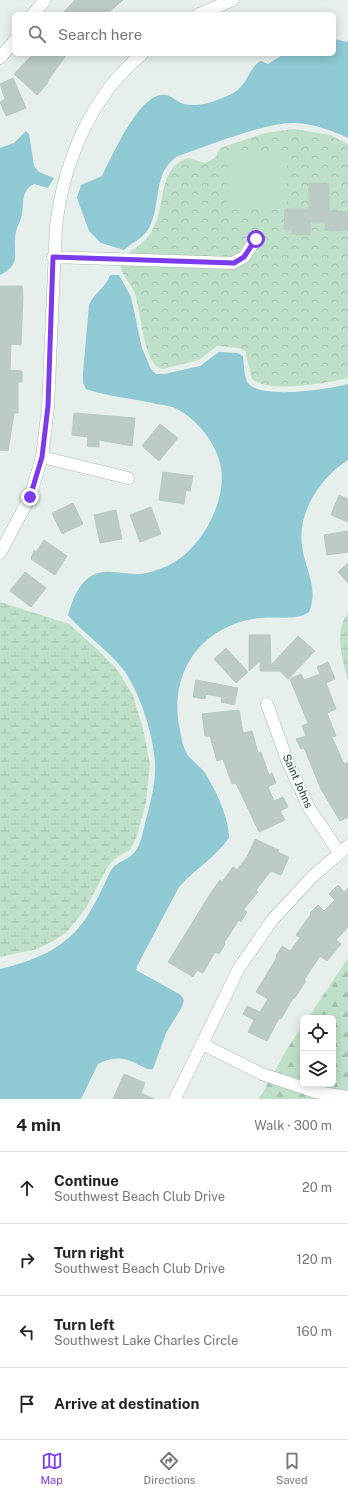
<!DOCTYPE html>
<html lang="en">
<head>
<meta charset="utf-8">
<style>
  body { margin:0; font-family:"Public Sans",sans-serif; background:#f2f2f2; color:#222 }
  .controls { position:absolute; right:12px; bottom:12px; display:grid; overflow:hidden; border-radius:6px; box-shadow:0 2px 10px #0003 }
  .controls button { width:36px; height:36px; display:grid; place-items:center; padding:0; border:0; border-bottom:1px solid #e0e0e0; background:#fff; color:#222; font:20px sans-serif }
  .stop { position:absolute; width:12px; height:12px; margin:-9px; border:3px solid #7c3aed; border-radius:50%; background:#fff }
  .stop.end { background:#7c3aed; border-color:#fff; box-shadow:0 1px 4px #0008 }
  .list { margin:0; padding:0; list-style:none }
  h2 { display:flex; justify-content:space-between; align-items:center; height:52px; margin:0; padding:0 16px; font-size:17px }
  h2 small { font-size:13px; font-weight:400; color:#767676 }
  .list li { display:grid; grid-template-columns:26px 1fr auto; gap:12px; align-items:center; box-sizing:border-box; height:72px; padding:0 16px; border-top:1px solid #e0e0e0 }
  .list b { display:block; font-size:15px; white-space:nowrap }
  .list p { margin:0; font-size:13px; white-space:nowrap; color:#767676 }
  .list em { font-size:13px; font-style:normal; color:#767676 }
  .icon { flex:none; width:22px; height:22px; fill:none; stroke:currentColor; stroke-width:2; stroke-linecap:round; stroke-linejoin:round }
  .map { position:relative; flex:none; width:348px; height:1099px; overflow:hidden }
  .search { position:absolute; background:#fff; box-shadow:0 2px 10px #0003; left:12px; right:12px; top:12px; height:44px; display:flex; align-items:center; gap:10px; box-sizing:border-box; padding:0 14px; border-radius:6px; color:#767676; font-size:15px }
  .sheet { height:340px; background:#fff }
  nav { display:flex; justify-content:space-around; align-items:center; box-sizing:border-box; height:56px; border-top:1px solid #e0e0e0; background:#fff; font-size:11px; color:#767676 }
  nav a { display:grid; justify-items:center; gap:2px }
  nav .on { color:#7c3aed }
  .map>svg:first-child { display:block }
  .forest { fill:url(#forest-firs) }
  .wetland { fill:url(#wetland-marsh) }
  .park { fill:url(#park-crowns) }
  .pitch { fill:#bfe0c8 }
  .water { fill:#8ec9d4 }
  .building { fill:#bbcac4; stroke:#b8c9c2 }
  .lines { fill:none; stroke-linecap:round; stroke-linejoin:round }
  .minor-casing { stroke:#a8b8b2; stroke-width:13 }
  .minor { stroke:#fff; stroke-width:12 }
  .route { stroke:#7c3aed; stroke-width:5 }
  .labels { text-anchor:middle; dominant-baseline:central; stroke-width:3; stroke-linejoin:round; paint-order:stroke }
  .street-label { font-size:11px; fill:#24423a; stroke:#f7fbf9 }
</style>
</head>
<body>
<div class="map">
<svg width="348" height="1099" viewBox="0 0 348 1099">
  <defs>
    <pattern id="forest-firs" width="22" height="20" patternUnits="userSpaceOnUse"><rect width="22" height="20" fill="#bfe0c8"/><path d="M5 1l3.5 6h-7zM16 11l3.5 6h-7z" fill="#a4c1ad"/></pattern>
    <pattern id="wetland-marsh" width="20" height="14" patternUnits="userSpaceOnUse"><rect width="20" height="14" fill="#bfe0c8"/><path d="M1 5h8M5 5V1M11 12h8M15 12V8" fill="none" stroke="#a4c1ad"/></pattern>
    <pattern id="park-crowns" width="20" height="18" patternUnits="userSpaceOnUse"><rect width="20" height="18" fill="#bfe0c8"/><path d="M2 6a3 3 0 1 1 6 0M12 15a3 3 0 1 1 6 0" fill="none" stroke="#a4c1ad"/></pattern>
  </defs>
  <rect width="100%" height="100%" fill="#e6efeb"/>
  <path class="forest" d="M 348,958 L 348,1099 L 259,1099 L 287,1049 L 303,1025 L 303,1084 L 333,1084 L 333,1018 L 308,1018 Z"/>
  <path class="wetland" d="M 0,602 L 69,624 L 97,649 L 118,671 L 133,695 L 143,729 L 150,764 L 146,802 L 137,836 L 130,850 L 117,857 L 108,866 L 86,908 L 67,932 L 55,940 L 37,949 L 0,957 Z
    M 348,613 L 348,682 C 343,660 333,632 348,613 Z"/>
  <path class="park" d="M 294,129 L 330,135 L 348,144 L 348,378 C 328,383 268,394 252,379 L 245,351 L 239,348 L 217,346 L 199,360 L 163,369 C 143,367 141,310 135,294 C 132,285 122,275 121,268 C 120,264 121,259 121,255 C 127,256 129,252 134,249 C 176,224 148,171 188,158 L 205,163 L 216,157 L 220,148 L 265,133 Z"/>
  <path class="pitch" d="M 228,152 L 287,153 L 286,210 L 227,209 Z"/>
  <path class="water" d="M 334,39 L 348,42 L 348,138 C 331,130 314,124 295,123 C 265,122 208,146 178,156 C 152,172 162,203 149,228 C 143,239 132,242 124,250 L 101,243 L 89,231 L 77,198 L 81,185 L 102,176 C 112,157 140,91 165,95 C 171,95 176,101 181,103 C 194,108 209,103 220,99 C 228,96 238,92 243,84 C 249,77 252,65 261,61 L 268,64 L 284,54 L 334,54 Z
    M 26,131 L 29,134 L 34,166 L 39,172 L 54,178 L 48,188 L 34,184 C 21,191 24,202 22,214 C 21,221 17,226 16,232 C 11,252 24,263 0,275 L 0,148 L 14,143 Z
    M 110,275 L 119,275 L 131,297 L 142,348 L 151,369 L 156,374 L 164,374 L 200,366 L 219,352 L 238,353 L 243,356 C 244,364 244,378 248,383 C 261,400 330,389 348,384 L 348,460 C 321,477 297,512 302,546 C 305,569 319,588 309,612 C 296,621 278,616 262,618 C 244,619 228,625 212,636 C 182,658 172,695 180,730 C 181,738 183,747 187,754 C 192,761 200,766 205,773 C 216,791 229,817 229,838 C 215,858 195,869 179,887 L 137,966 L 136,970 L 181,995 L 184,1000 L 182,1007 L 166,1033 L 153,1069 C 147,1070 146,1068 141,1066 C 125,1057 114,1056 98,1064 L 81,1099 L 0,1099 L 0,969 C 38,960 71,946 91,910 C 98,898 104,885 110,872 C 116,861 127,861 133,854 C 140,847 143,833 145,823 C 150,805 156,783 155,764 C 154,736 139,689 122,668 C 106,648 84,634 68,615 C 72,601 78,584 91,576 C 105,567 125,575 141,574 C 148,573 158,570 165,567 C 198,554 227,504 221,468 C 217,444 198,420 177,409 C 171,406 163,405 156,404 C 133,398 109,397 86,389 L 83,383 L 83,373 L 89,305 C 94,293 107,286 110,275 Z"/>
  <path class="building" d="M 75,0 L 123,0 L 107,14 L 62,14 Z
    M 33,54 L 67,54 L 47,82 L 48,83 L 37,95 L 14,74 Z
    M 13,78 L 26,108 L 6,116 L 0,102 L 5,99 L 0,84 Z
    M 309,183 L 329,184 L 329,211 L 348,212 L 348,230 L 325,230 L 326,222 L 310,222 L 310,235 L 292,234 L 292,229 L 284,229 L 285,209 L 309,209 Z
    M 0,286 L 22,286 L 23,297 L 21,345 L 11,344 L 10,370 L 22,371 L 22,382 L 18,382 L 18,413 L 14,413 L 8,451 L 0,450 Z
    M 74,413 L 135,418 L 132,446 L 99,440 L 99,447 L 87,446 L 88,437 L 72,435 Z
    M 160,424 L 178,438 L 159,461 L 142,446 Z
    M 163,472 L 193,476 L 190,491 L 186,490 L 184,504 L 159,500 Z
    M 339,495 L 348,499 L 348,522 L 331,515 Z
    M 73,503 L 83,524 L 62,534 L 52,513 Z
    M 151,507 L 161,534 L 140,542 L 130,515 Z
    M 116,510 L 122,539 L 100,543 L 94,515 Z
    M 348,531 L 348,552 L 327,555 L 324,535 Z
    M 44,540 L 67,556 L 55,575 L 31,559 L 34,550 L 36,552 Z
    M 348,563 L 348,583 L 338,572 Z
    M 25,572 L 46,588 L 31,607 L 10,591 Z
    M 249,635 L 270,635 L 271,665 L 298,636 L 315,651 L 288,679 L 280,671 L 260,671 L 260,661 L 249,671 Z
    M 226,648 L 248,672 L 236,683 L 214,659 Z
    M 328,662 L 335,679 L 326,683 L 336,709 L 327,713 L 336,736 L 332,737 L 344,764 L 348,762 L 348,817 L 340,821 L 321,789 L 304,748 L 301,749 L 296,739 L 306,736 L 302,726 L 308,723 L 290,679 L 301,674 L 304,680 L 320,674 L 317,667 Z
    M 196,680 L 238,688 L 234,705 L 221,702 L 222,697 L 206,694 L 205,699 L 193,697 Z
    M 239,710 L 243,733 L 252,731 L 258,753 L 261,752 L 269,775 L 272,773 L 276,783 L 268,787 L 274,801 L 283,797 L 288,807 L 280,811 L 285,820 L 259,832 L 236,783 L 232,784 L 223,759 L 217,761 L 210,736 L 205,736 L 202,714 Z
    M 255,839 L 279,850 L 277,852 L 289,857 L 281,875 L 271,871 L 256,890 L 258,892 L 243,910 L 247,912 L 241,922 L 239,920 L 224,943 L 225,944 L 219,954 L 215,952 L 203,973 L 197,970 L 193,977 L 168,962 L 212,891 L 220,880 L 222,882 L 233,867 L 237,870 L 247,857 Z
    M 338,885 L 344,892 L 348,888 L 348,927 L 336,940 L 341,944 L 327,961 L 320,956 L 304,980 L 306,981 L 294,999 L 293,998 L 281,1019 L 279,1018 L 267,1041 L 248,1032 L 254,1020 L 243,1014 L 247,1006 L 260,1012 L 268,999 L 256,992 L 277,957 L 276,956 L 282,946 L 290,951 L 300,938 L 296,935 L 311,914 L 310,913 L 318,905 L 324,911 L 335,900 L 329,894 Z
    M 124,1074 L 145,1083 L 141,1093 L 154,1099 L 113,1099 Z"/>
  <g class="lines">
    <defs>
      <path id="minor" d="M 33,14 L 45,0
        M 199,14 L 233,0
        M 0,58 L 14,41
        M 53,257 L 233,263 L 244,257 L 256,239
        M 42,457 L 128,478
        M 0,553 L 30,497 L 42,457 L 48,407 L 56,226 C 64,161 91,96 142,54
        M 267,704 L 287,760 L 309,808 L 339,852
        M 202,1044 L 262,1074 L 316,1092 L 348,1097
        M 175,1099 L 239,968 L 273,919 L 314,875 L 348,846"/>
    </defs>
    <use href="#minor" class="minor-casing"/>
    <use href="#minor" class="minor"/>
  </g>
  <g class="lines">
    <path class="route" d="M 30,497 L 42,457 L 48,406 L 53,257 L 234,263 L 244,257 L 256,239"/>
  </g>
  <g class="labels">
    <g class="street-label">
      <text transform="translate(298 781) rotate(66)">Saint Johns</text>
    </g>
  </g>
</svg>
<div class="controls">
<button><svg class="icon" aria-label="locate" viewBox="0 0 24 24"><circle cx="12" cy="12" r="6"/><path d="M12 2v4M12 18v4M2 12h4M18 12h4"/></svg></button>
<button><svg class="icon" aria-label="layers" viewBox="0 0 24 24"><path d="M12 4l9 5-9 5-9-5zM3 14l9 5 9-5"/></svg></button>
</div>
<div class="stop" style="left:256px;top:239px"></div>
<div class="stop end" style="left:30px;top:497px"></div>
<div class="search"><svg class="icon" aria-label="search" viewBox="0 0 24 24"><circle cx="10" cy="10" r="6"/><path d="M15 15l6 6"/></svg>Search here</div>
</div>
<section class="sheet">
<h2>4 min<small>Walk · 300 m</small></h2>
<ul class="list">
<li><svg class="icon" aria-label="ahead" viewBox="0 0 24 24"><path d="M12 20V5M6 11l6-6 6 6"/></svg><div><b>Continue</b><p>Southwest Beach Club Drive</p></div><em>20 m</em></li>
<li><svg class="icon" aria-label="right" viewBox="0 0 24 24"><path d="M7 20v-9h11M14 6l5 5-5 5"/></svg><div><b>Turn right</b><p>Southwest Beach Club Drive</p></div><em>120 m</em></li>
<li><svg class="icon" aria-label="left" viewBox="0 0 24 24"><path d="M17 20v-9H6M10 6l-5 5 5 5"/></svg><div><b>Turn left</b><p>Southwest Lake Charles Circle</p></div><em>160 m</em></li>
<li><svg class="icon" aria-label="arrive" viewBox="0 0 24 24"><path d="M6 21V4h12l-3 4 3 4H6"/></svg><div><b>Arrive at destination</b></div></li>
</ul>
</section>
<nav>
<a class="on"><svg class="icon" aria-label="map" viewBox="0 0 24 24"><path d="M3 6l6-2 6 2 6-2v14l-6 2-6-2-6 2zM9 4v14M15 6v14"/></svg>Map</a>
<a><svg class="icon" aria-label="directions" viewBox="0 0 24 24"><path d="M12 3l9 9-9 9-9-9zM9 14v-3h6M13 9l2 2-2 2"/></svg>Directions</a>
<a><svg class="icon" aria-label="saved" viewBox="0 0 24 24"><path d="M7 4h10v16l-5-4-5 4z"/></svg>Saved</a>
</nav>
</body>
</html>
